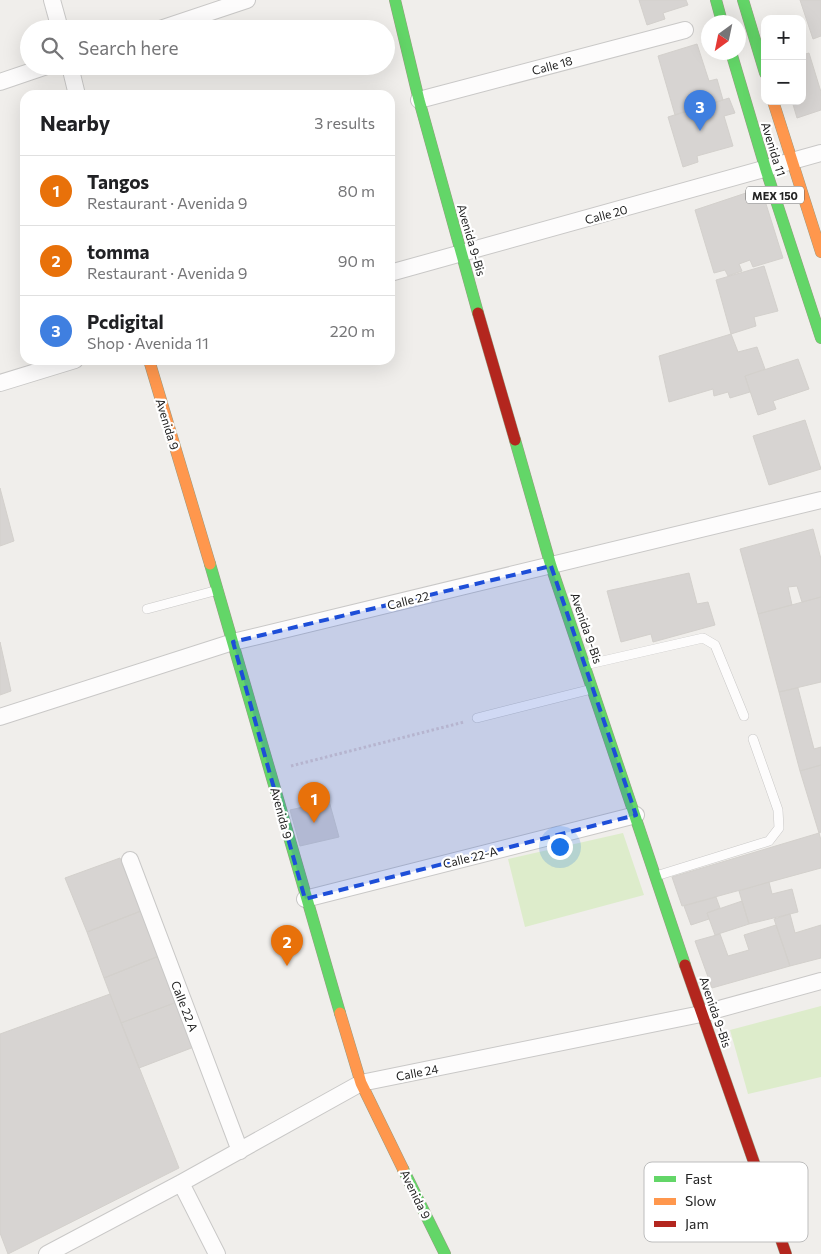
<!DOCTYPE html>
<html lang="en">
<head>
<meta charset="utf-8">
<style>
  body { margin:0; font-family:Commissioner,sans-serif; background:#f6f6f6; color:#202124 }
  .controls { position:absolute; right:15px; top:15px; display:grid; overflow:hidden; border-radius:10px; box-shadow:0 5px 20px #0002 }
  .controls button { width:45px; height:45px; display:grid; place-items:center; padding:0; border:0; border-bottom:1px solid #e0e0e0; background:#fff; color:#202124; font:25px sans-serif }
  .compass { position:absolute; left:701px; top:15px; width:45px; height:45px; border-radius:50%; background:#fff; box-shadow:0 5px 20px #0002; rotate:213deg }
  .you { position:absolute; left:559px; top:846px; width:18px; height:18px; margin:-12px; border:4px solid #fff; border-radius:50%; background:#1a73e8; box-shadow:0 0 0 8px #1a73e833 }
  .badge { display:grid; place-items:center; width:32px; height:32px; border-radius:50%; background:#db2777; color:#fff; font-size:16px; font-weight:700 }
  .pin { position:absolute; translate:-50% -41px; filter:drop-shadow(0 1px 2px #0008) }
  .pin::after { content:''; position:absolute; top:26px; width:18px; height:15px; background:inherit; clip-path:polygon(0 0,100% 0,50% 100%) }
  .list { margin:0; padding:0; list-style:none }
  h2 { display:flex; justify-content:space-between; align-items:center; height:65px; margin:0; padding:0 20px; font-size:21px }
  h2 small { font-size:16px; font-weight:400; color:#757577 }
  .list li { display:grid; grid-template-columns:32px 1fr auto; gap:15px; align-items:center; box-sizing:border-box; height:70px; padding:0 20px; border-top:1px solid #e0e0e0 }
  .list b { display:block; font-size:19px; white-space:nowrap }
  .list p { margin:0; font-size:16px; white-space:nowrap; color:#757577 }
  .list em { font-size:16px; font-style:normal; color:#757577 }
  .icon { flex:none; width:28px; height:28px; fill:none; stroke:currentColor; stroke-width:2; stroke-linecap:round; stroke-linejoin:round }
  .map { position:relative; flex:none; width:821px; height:1254px; overflow:hidden }
  .search { position:absolute; background:#fff; box-shadow:0 5px 20px #0002; left:20px; top:20px; width:375px; height:55px; display:flex; align-items:center; gap:12px; box-sizing:border-box; padding:0 18px; border-radius:28px; color:#757577; font-size:19px }
  .panel { position:absolute; background:#fff; box-shadow:0 5px 20px #0002; left:20px; top:90px; width:375px; height:275px; border-radius:15px }
  .map>svg:first-child { display:block }
  .grass { fill:#ddeccb }
  .building { fill:#d7d4d2; stroke:#d3d0cc }
  .lines { fill:none; stroke-linecap:round; stroke-linejoin:round }
  .lane-casing { stroke:#c9c8c7; stroke-width:10 }
  .street-casing { stroke:#c9c8c7; stroke-width:18 }
  .fast-casing { stroke:#999a82; stroke-width:12 }
  .slow-casing { stroke:#999a82; stroke-width:12 }
  .jam-casing { stroke:#999a82; stroke-width:12 }
  .path { stroke:#dccecd; stroke-width:3; stroke-dasharray:2.5 2.5; stroke-linecap:butt }
  .lane { stroke:#fdfcfc; stroke-width:9 }
  .street { stroke:#fdfcfc; stroke-width:16 }
  .fast { stroke:#63d668; stroke-width:11 }
  .slow { stroke:#ff974d; stroke-width:11 }
  .jam { stroke:#b3261e; stroke-width:11 }
  .marked { fill:#1d4ed8; fill-opacity:0.2; stroke:#1d4ed8; stroke-width:4; stroke-dasharray:10 6; stroke-linejoin:round }
  .labels { text-anchor:middle; dominant-baseline:central; stroke-width:4.5; stroke-linejoin:round; paint-order:stroke }
  .shield { fill:#fff; stroke:#646464; stroke-width:1 }
  .shield-label { font-size:11px; font-weight:bold; fill:#222 }
  .street-label { font-size:12px; fill:#222; stroke:#fff }
  .key { fill:#fff; stroke:#bdbdbd; stroke-width:1 }
  .key-label { font-size:14px; fill:#222 }
</style>
</head>
<body>
<div class="map">
<svg width="821" height="1254" viewBox="0 0 821 1254">
  <rect width="100%" height="100%" fill="#f0eeeb"/>
  <path class="grass" d="M 623,833 L 644,895 L 525,927 L 508,859 Z
    M 821,1006 L 821,1077 L 748,1094 L 730,1030 Z"/>
  <path class="building" d="M 639,0 L 686,0 L 688,5 L 663,13 L 665,19 L 647,25 Z
    M 800,0 L 821,0 L 821,36 L 813,39 Z
    M 697,44 L 709,81 L 717,79 L 723,100 L 675,115 L 658,56 Z
    M 809,53 L 821,92 L 821,110 L 797,118 L 792,101 L 802,101 L 802,55 Z
    M 729,98 L 735,113 L 724,116 L 733,146 L 697,156 L 698,162 L 683,167 L 668,117 Z
    M 761,188 L 783,258 L 753,267 L 750,260 L 739,264 L 742,271 L 728,276 L 725,270 L 714,273 L 695,210 Z
    M 764,266 L 778,311 L 754,317 L 756,326 L 731,334 L 716,280 Z
    M 731,334 L 738,352 L 757,347 L 765,369 L 745,376 L 750,392 L 730,398 L 728,392 L 714,396 L 713,389 L 669,402 L 659,356 Z
    M 798,359 L 809,389 L 773,401 L 776,409 L 758,415 L 745,376 Z
    M 805,420 L 821,469 L 769,485 L 753,436 Z
    M 0,488 L 14,541 L 0,546 Z
    M 813,529 L 821,559 L 821,597 L 802,602 L 797,586 L 788,587 L 792,605 L 758,614 L 740,549 Z
    M 689,573 L 697,604 L 708,602 L 715,625 L 653,642 L 651,634 L 621,642 L 607,591 Z
    M 821,597 L 821,682 L 779,692 L 758,614 Z
    M 0,642 L 11,691 L 0,695 Z
    M 798,688 L 814,749 L 821,747 L 821,765 L 800,771 L 779,692 Z
    M 821,765 L 821,832 L 819,833 L 800,771 Z
    M 329,801 L 339,837 L 300,846 L 290,810 Z
    M 819,833 L 821,840 L 821,868 L 682,906 L 672,877 Z
    M 120,858 L 141,911 L 87,932 L 65,878 Z
    M 769,882 L 772,894 L 792,889 L 798,912 L 749,924 L 739,891 Z
    M 716,897 L 720,908 L 707,913 L 709,919 L 691,925 L 684,906 Z
    M 742,901 L 749,924 L 715,935 L 707,913 Z
    M 141,911 L 159,956 L 104,978 L 87,932 Z
    M 790,914 L 795,933 L 821,925 L 821,958 L 790,966 L 774,919 Z
    M 776,925 L 790,966 L 712,988 L 695,941 L 720,934 L 728,956 L 749,950 L 744,935 Z
    M 159,956 L 177,1002 L 121,1023 L 104,978 Z
    M 110,994 L 179,1168 L 8,1254 L 0,1233 L 0,1034 Z
    M 177,1002 L 194,1047 L 139,1068 L 121,1023 Z"/>
  <g class="lines">
    <defs>
      <path id="lane" d="M 147,609 L 218,590
        M 585,665 L 703,638 L 715,645 L 744,716
        M 477,718 L 592,689
        M 656,876 L 769,841 L 779,828 L 778,810 L 753,739"/>
      <path id="street" d="M 52,0 L 60,29
        M 160,29 L 247,0
        M 70,66 L 77,95
        M 0,82 L 47,66
        M 419,100 L 685,30
        M 390,273 L 821,153
        M 0,383 L 75,360
        M 0,717 L 233,642 L 821,500
        M 130,860 L 240,1151
        M 305,899 L 636,815
        M 181,1183 L 217,1254
        M 47,1254 L 181,1183 L 361,1083 L 701,1014 L 821,981"/>
      <path id="fast" d="M 395,0 L 419,100 L 478,313
        M 716,0 L 722,22
        M 743,0 L 765,73
        M 731,52 L 766,170 L 821,338
        M 515,440 L 551,566 L 685,965
        M 210,564 L 340,1013
        M 403,1169 L 445,1254"/>
      <path id="slow" d="M 773,101 L 821,252
        M 149,360 L 210,564
        M 340,1013 L 361,1083 L 403,1169"/>
      <path id="jam" d="M 478,313 L 515,440
        M 685,965 L 786,1254"/>
    </defs>
    <use href="#lane" class="lane-casing"/>
    <use href="#street" class="street-casing"/>
    <use href="#fast" class="fast-casing"/>
    <use href="#slow" class="slow-casing"/>
    <use href="#jam" class="jam-casing"/>
    <path class="path" d="M 291,766 L 464,722"/>
    <use href="#lane" class="lane"/>
    <use href="#street" class="street"/>
    <use href="#fast" class="fast"/>
    <use href="#slow" class="slow"/>
    <use href="#jam" class="jam"/>
  </g>
  <path class="marked" d="M 551,566 L 636,815 L 305,899 L 233,642 Z"/>
  <g class="labels">
    <rect class="shield" x="746" y="186.5" width="58" height="17" rx="4"/>
    <g class="shield-label">
      <text x="775" y="195">MEX 150</text>
    </g>
    <g class="street-label">
      <text transform="translate(552 65) rotate(-15)">Calle 18</text>
      <text transform="translate(774 149) rotate(73)">Avenida 11</text>
      <text transform="translate(606 214) rotate(-15)">Calle 20</text>
      <text transform="translate(472 240) rotate(74)">Avenida 9-Bis</text>
      <text transform="translate(168 424) rotate(73)">Avenida 9</text>
      <text transform="translate(408 600) rotate(-14)">Calle 22</text>
      <text transform="translate(587 628) rotate(71)">Avenida 9-Bis</text>
      <text transform="translate(282 813) rotate(75)">Avenida 9</text>
      <text transform="translate(470 857) rotate(-14)">Calle 22-A</text>
      <text transform="translate(185 1006) rotate(69)">Calle 22 A</text>
      <text transform="translate(716 1012) rotate(71)">Avenida 9-Bis</text>
      <text transform="translate(417 1072) rotate(-11)">Calle 24</text>
      <text transform="translate(416 1194) rotate(64)">Avenida 9</text>
    </g>
  </g>
  <rect x="644" y="1162" width="164" height="80" rx="8" class="key"/>
  <rect x="654" y="1176" width="22" height="6" fill="#63d668"/>
  <rect x="654" y="1198" width="22" height="7" fill="#ff974d"/>
  <rect x="654" y="1221" width="22" height="6" fill="#b3261e"/>
  <g class="key-label">
    <text x="685" y="1184">Fast</text>
    <text x="685" y="1206">Slow</text>
    <text x="685" y="1229">Jam</text>
  </g>
</svg>
<div class="controls">
<button>+</button>
<button>−</button>
</div>
<svg class="compass" viewBox="-18 -18 36 36"><path d="M0-13l5 13h-10z" fill="#e53935"/><path d="M0 13l5-13h-10z" fill="#757577"/></svg>
<div class="you"></div>
<div class="pin badge" style="left:314px;top:823px;background:#e8710a">1</div>
<div class="pin badge" style="left:287px;top:966px;background:#e8710a">2</div>
<div class="pin badge" style="left:700px;top:131px;background:#3f7fe0">3</div>
<div class="search"><svg class="icon" aria-label="search" viewBox="0 0 24 24"><circle cx="10" cy="10" r="6"/><path d="M15 15l6 6"/></svg>Search here</div>
<section class="panel">
<h2>Nearby<small>3 results</small></h2>
<ul class="list">
<li><span class="badge" style="background:#e8710a">1</span><div><b>Tangos</b><p>Restaurant · Avenida 9</p></div><em>80 m</em></li>
<li><span class="badge" style="background:#e8710a">2</span><div><b>tomma</b><p>Restaurant · Avenida 9</p></div><em>90 m</em></li>
<li><span class="badge" style="background:#3f7fe0">3</span><div><b>Pcdigital</b><p>Shop · Avenida 11</p></div><em>220 m</em></li>
</ul>
</section>
</div>
</body>
</html>
